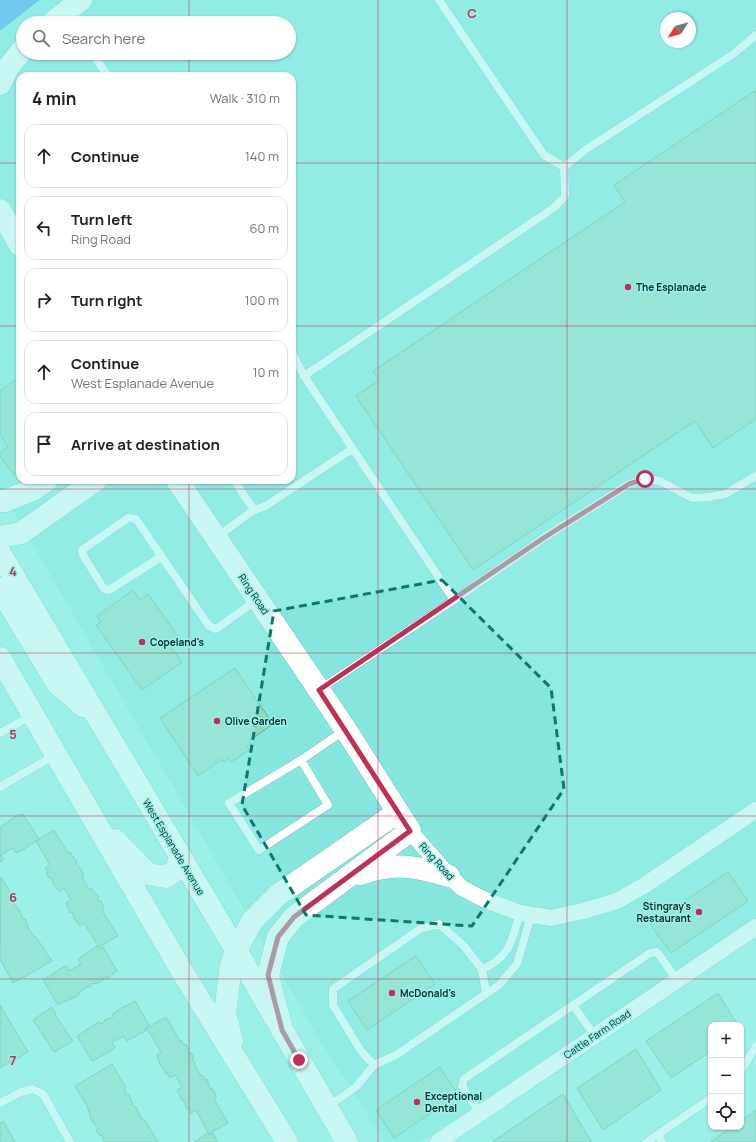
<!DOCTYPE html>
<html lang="en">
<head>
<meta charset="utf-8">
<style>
  body { margin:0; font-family:Manrope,sans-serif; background:#f6f6f6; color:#202124 }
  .controls { position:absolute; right:12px; bottom:12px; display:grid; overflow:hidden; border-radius:8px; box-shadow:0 1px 3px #0004 }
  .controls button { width:36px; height:36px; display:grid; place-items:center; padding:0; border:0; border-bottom:1px solid #e0e0e0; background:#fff; color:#202124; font:20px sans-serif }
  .compass { position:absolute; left:660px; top:12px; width:36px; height:36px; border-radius:50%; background:#fff; box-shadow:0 1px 3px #0004; rotate:234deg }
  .stop { position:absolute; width:12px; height:12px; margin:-9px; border:3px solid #bf2f57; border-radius:50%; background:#fff }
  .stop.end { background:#bf2f57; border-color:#fff; box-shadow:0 1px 4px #0008 }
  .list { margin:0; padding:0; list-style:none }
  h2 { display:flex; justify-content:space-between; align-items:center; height:52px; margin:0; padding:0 16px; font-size:17px }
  h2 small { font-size:13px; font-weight:400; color:#757577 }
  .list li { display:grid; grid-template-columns:26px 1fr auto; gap:12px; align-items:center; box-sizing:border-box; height:64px; margin:0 8px 8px; padding:0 8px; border:1px solid #e0e0e0; border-radius:12px }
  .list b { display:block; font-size:15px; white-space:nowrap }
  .list p { margin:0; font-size:13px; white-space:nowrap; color:#757577 }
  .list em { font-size:13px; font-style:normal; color:#757577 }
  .icon { flex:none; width:22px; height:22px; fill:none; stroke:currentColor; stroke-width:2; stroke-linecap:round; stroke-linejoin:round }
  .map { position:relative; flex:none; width:756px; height:1142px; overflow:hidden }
  .search { position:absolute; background:#fff; box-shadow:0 1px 3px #0004; left:16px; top:16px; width:280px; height:44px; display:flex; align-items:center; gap:10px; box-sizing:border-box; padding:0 14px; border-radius:22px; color:#757577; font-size:15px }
  .panel { position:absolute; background:#fff; box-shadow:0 1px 3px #0004; left:16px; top:72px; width:280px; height:412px; border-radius:12px }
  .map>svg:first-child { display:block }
  .built { fill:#85e6df; fill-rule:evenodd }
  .water { fill:#3c9bf1 }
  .building { fill:#91dac0; stroke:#65ae95 }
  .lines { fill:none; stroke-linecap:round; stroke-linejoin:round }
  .lane-casing { stroke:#73c7c1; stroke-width:9 }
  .street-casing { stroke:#73c7c1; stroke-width:17 }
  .secondary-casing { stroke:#73c7c1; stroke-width:23 }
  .lane { stroke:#fff; stroke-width:8 }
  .street { stroke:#fff; stroke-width:16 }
  .secondary { stroke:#fff; stroke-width:22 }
  .route { stroke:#bf2f57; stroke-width:5 }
  .marked { fill:none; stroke:#0f766e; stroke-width:3; stroke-dasharray:8 5; stroke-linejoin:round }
  .grid { fill:none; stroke:#bf2f57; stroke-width:1; stroke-opacity:0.55 }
  .poi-dot { fill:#bf2f57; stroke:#9bf0e9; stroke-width:1.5 }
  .labels { text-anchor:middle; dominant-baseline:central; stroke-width:3; stroke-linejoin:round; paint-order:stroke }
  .poi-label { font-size:10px; font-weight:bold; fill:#062c2a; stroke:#9bf0e9; text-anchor:start }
  .street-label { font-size:10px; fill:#062c2a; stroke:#9bf0e9 }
  .grid-label { font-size:13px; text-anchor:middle; font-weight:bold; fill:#bf2f57; stroke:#9bf0e9; stroke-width:3; stroke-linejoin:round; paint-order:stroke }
</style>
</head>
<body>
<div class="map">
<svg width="756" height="1142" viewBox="0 0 756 1142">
  <rect width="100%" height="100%" fill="#9bf0e9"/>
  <path class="built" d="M 42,0 L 756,0 L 756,917 L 662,983 L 420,1142 L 385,1142 L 321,1042 L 0,488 L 0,32 ZM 666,18 L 690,18 L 690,42 L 666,42 ZM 23,23 L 289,23 L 289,53 L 23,53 ZM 20,76 L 292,76 L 292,480 L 20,480 Z"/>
  <path class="water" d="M 0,0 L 40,0 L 0,31 Z"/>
  <path class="building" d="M 756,90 L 756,419 L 713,448 L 695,421 L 473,570 L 356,396 L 379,380 L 373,371 L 625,202 L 614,185 Z
    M 15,380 L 20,387 L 20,471 L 14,475 L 0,456 L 0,453 L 8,447 L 0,435 L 0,391 Z
    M 133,590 L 140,600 L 148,594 L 180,639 L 170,646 L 182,662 L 142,690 L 96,625 L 101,622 L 97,616 Z
    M 235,668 L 273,724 L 249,741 L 251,744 L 247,747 L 249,750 L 231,762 L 228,759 L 224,762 L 222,759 L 198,776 L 160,718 Z
    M 23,814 L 39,839 L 21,851 L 16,853 L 13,848 L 1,855 L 4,860 L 0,862 L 0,827 L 18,815 Z
    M 54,830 L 68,853 L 70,852 L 73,857 L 74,857 L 77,862 L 76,863 L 82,871 L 84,876 L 82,877 L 89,889 L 91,888 L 99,897 L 97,898 L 99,902 L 101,901 L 103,906 L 103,912 L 118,936 L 99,947 L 84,923 L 80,926 L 73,917 L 74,916 L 72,912 L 70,913 L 66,903 L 71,900 L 64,888 L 59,891 L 52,882 L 53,881 L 51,878 L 49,878 L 46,873 L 48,872 L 45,868 L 50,865 L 36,841 Z
    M 728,872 L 748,901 L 671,953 L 650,924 Z
    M 1,877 L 16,901 L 13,902 L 17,908 L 18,908 L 24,920 L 25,919 L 28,925 L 27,926 L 31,932 L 35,937 L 36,937 L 52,961 L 13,983 L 0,959 Z
    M 97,946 L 98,949 L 103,947 L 117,971 L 113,973 L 114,974 L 108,978 L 107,976 L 99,983 L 90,984 L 91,986 L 81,990 L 82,991 L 78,993 L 79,995 L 58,1005 L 43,980 L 62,968 L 67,966 L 69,971 L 81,964 L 78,959 Z
    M 416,956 L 435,984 L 367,1030 L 348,1001 Z
    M 718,993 L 738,1025 L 711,1025 L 711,1051 L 671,1078 L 646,1041 Z
    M 135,1001 L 149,1025 L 145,1028 L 147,1030 L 127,1041 L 124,1036 L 112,1042 L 115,1047 L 111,1051 L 92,1061 L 77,1036 L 95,1024 L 100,1022 L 101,1024 L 104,1022 L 104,1020 L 113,1017 L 112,1015 L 116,1011 Z
    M 0,1005 L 28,1052 L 0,1068 Z
    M 52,1007 L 56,1014 L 55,1015 L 73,1041 L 54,1052 L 33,1020 Z
    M 166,1017 L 180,1041 L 181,1040 L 184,1045 L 186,1044 L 190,1054 L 191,1053 L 194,1058 L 192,1059 L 195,1063 L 194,1064 L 201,1076 L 202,1075 L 205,1080 L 207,1079 L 210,1089 L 212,1088 L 215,1093 L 216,1098 L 214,1099 L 228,1123 L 209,1134 L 196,1110 L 191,1113 L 189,1108 L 187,1109 L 183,1100 L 182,1101 L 177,1090 L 182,1087 L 175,1075 L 170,1078 L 167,1073 L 166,1074 L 158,1060 L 157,1055 L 161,1052 L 147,1028 Z
    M 636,1049 L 661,1090 L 603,1130 L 577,1088 Z
    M 112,1064 L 126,1088 L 124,1089 L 127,1095 L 129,1095 L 134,1107 L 136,1107 L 142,1120 L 144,1119 L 158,1142 L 104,1142 L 102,1135 L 100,1136 L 96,1130 L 98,1129 L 90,1118 L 91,1117 L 86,1104 L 75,1086 Z
    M 440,1067 L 458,1095 L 394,1138 L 376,1110 Z
    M 563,1094 L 591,1141 L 588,1142 L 492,1142 Z
    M 756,1110 L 756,1142 L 710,1142 L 732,1127 L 741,1127 L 741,1121 Z
    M 3,1121 L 15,1142 L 0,1142 L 0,1123 Z
    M 208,1133 L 209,1135 L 213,1133 L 218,1142 L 194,1142 Z"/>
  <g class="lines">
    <defs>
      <path id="lane" d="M 439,0 L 544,155 L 564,167
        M 92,53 L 108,76
        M 292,352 L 304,376 L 454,600 L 545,537 L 629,484 L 645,479 L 660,481 L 692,498 L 709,497 L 725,494 L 756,476
        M 304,376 L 555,207 L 565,196 L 564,167 L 585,150 L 732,55 L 756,35
        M 234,480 L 254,510
        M 217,537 L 251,512 L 267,505 L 352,449
        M 161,557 L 109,590 L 104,589 L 83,555 L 82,550 L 128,518 L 136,519 L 209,626 L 216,629 L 257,600
        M 320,689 L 454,600
        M 0,733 L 31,716
        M 301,760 L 328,805 L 259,850 L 229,803 L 301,760 L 345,730
        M 0,787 L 55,755
        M 482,969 C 510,958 512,940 520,913
        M 486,993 L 482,969 L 464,946 L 439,924 L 420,929 L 333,989 L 333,1005 L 361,1051 L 374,1065 L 396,1055 L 499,985 L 517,964 L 531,915
        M 573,1005 L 595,1036
        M 741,1071 L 756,1046
        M 0,1103 L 21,1092 L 33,1089 L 43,1094 L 70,1142
        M 327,1107 L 356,1087 L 374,1065
        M 480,1113 L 462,1086 L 464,1079 L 650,953 L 657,952 L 677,980
        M 658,1135 L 662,1142
        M 647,1142 L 711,1098"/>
      <path id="street" d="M 410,831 L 449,876 L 462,888 L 483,899 L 520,913 L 551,918 L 583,911 L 617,901 L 645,885 L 756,810
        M 438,1142 L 756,927"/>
      <path id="secondary" d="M 52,23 L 81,0
        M 0,84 L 7,69 L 23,49
        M 0,210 L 20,245
        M 177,480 L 346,730 L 410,831 L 294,917 L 278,937 L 268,975 L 282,1030
        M 0,501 L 5,501 L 32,490 L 47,480
        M 0,537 L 21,533 L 96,480
        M 0,553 L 236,950 L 347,1142
        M 0,589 L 57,683 L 83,706
        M 0,658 L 183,973 L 287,1142
        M 115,840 L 148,874 L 166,877 L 176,870 L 180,859
        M 360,874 C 395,862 414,866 449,876
        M 232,1041 L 225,1013 L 231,965 L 236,950 L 253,920 L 278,895 L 398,812"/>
    </defs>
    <use href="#lane" class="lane-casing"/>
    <use href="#street" class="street-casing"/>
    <use href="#secondary" class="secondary-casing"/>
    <use href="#lane" class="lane"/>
    <use href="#street" class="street"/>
    <use href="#secondary" class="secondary"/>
  </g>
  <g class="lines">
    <path class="route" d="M 299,1060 L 282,1030 L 268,975 L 278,937 L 294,917 L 410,831 L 319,690 L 545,537 L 629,484 L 645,479"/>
  </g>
  <path d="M0 0H756V1142H0ZM 442,580 L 551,688 L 564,789 L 472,926 L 306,915 L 242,805 L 274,611 Z" fill="#9bf0e9" fill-opacity=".55" fill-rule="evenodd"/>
  <path class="marked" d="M 442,580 L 551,688 L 564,789 L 472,926 L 306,915 L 242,805 L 274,611 Z"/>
  <path class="grid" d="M 189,0 L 189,23M 378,0 L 378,1142M 567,0 L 567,1142M 189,53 L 189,76M 0,163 L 20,163M 292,163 L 756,163M 0,326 L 20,326M 292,326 L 756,326M 189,480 L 189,1142M 0,489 L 756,489M 0,653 L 756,653M 0,816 L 756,816M 0,979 L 756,979"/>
  <g class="poi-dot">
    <circle cx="628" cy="287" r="4"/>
    <circle cx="142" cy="642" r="4"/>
    <circle cx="217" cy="721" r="4"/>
    <circle cx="699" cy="912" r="4"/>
    <circle cx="392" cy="993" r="4"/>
    <circle cx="417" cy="1102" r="4"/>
  </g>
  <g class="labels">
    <g class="poi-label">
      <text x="636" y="287">The Esplanade</text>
      <text x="150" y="642">Copeland's</text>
      <text x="225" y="721">Olive Garden</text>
      <text x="691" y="906" text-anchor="end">Stingray's<tspan x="691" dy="12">Restaurant</tspan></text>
      <text x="400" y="993">McDonald's</text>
      <text x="425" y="1096">Exceptional<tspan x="425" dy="12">Dental</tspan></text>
    </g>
    <g class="street-label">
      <text transform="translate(254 594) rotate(56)">Ring Road</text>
      <text transform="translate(174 847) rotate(59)">West Esplanade Avenue</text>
      <text transform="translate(437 861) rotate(48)">Ring Road</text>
      <text transform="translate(597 1034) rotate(-34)">Cattle Farm Road</text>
    </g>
  </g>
  <g class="grid-label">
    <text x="472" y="18">C</text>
    <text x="13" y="576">4</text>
    <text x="13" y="739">5</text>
    <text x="13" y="902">6</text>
    <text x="13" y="1065">7</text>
  </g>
</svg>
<div class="controls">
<button>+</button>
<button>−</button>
<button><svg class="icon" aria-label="locate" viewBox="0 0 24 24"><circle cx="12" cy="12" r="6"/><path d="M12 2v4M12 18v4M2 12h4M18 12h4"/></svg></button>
</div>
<svg class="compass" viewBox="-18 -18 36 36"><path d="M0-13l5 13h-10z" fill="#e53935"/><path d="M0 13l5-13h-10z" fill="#757577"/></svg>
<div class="stop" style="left:645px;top:479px"></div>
<div class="stop end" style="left:299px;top:1060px"></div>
<div class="search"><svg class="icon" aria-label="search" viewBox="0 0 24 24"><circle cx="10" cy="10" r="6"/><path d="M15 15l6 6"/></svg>Search here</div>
<section class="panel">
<h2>4 min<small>Walk · 310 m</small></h2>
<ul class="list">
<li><svg class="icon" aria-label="ahead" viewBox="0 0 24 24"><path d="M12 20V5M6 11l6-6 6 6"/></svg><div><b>Continue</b></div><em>140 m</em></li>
<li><svg class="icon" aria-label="left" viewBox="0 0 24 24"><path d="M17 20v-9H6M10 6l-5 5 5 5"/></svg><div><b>Turn left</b><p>Ring Road</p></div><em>60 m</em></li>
<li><svg class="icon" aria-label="right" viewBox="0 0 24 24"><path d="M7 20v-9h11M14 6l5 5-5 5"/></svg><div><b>Turn right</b></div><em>100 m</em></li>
<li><svg class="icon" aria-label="ahead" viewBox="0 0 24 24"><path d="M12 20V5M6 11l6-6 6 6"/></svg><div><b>Continue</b><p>West Esplanade Avenue</p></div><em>10 m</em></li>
<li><svg class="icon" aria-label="arrive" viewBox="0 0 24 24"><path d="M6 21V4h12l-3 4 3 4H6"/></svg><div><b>Arrive at destination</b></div></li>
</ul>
</section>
</div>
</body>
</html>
